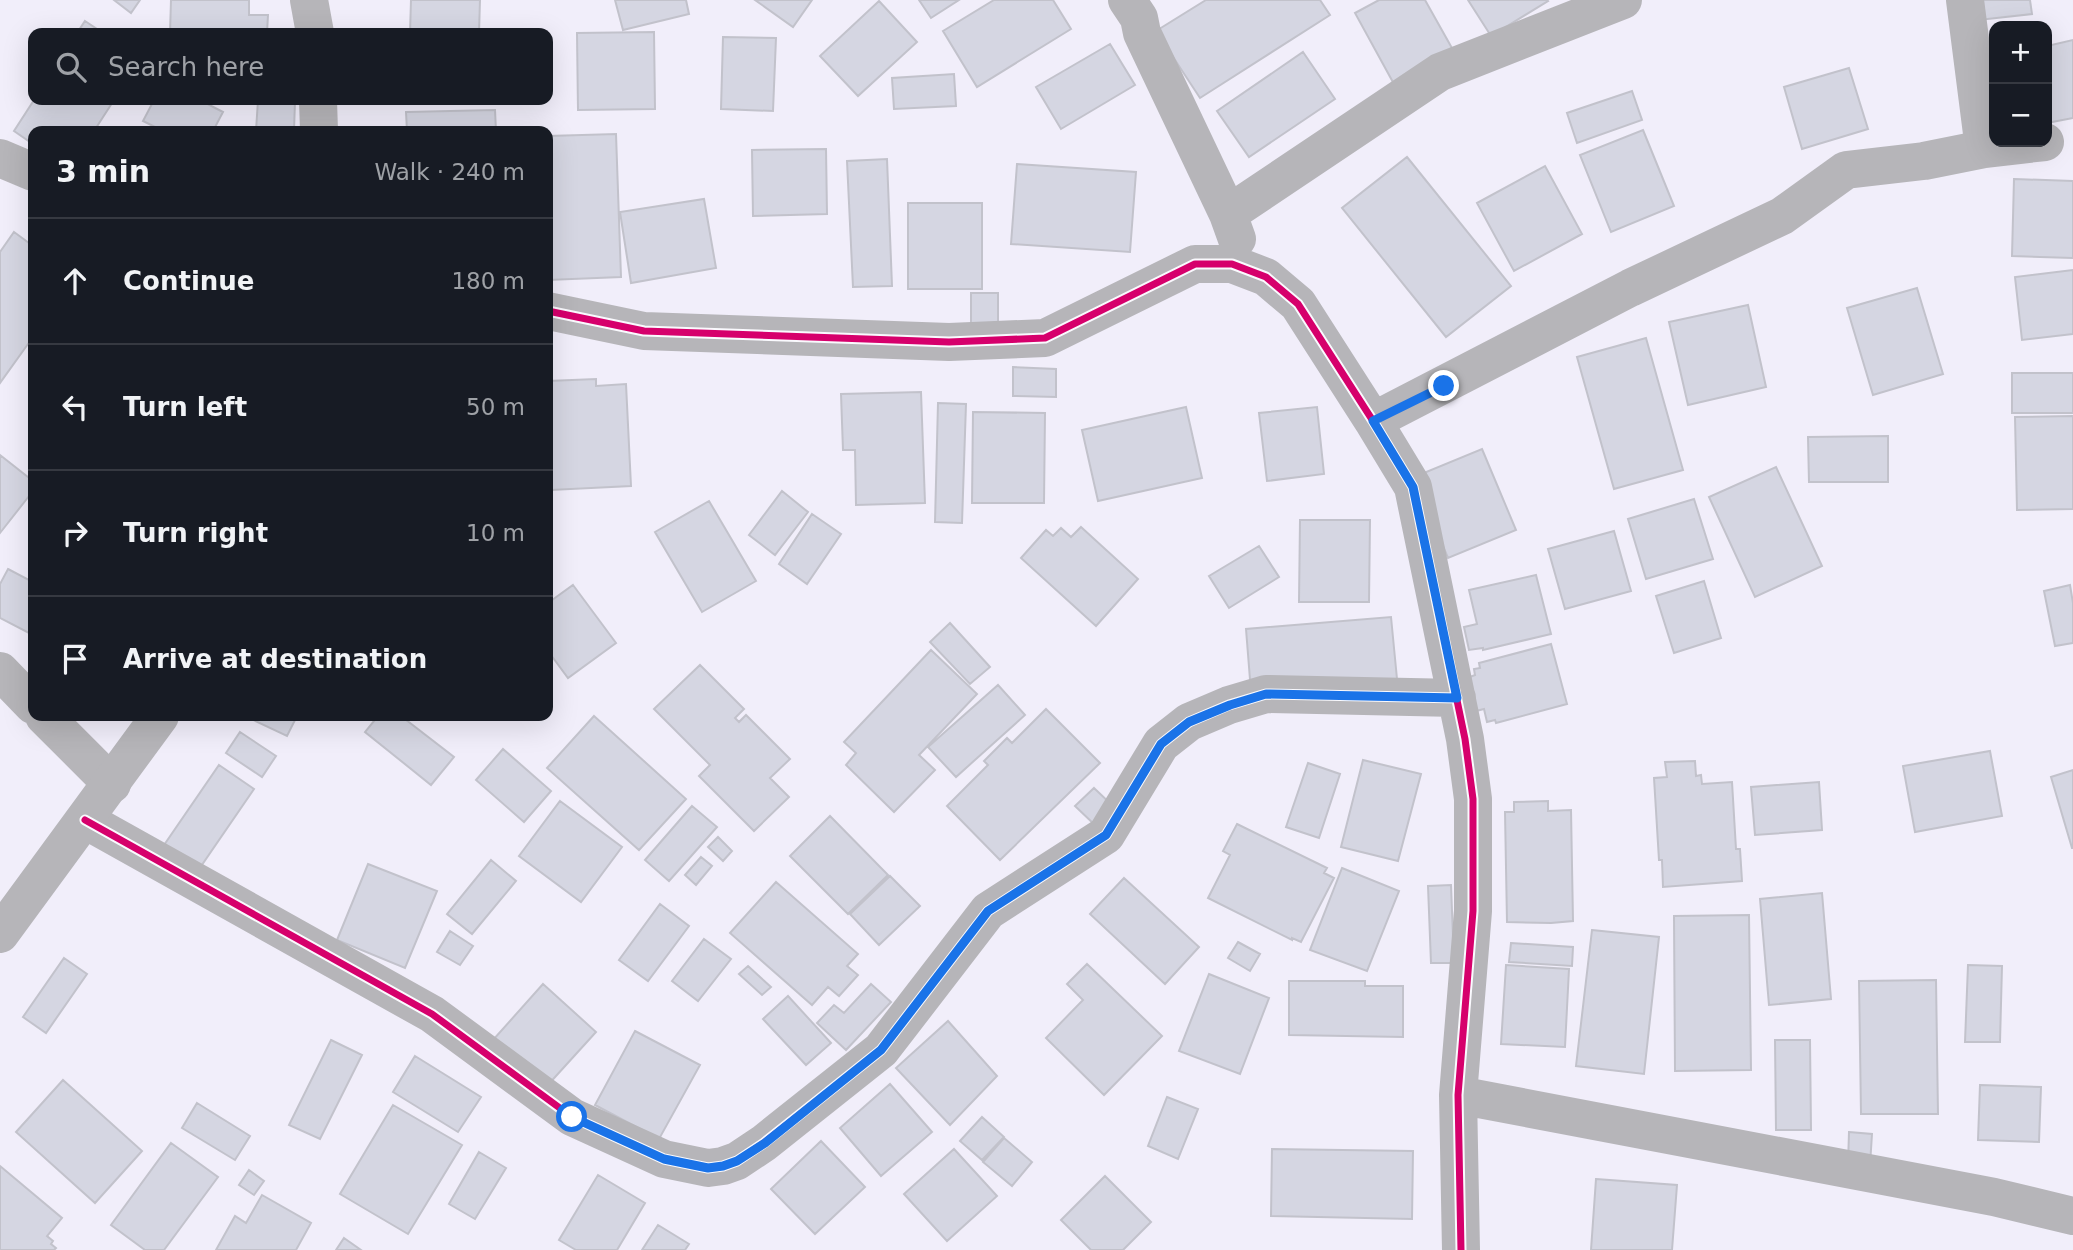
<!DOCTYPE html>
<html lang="en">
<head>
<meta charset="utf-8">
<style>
  body { margin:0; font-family:"DejaVu Sans",sans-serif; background:#20242c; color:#f1f3f6 }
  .controls { position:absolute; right:21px; top:21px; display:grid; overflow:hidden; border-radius:14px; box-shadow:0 7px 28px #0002 }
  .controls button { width:63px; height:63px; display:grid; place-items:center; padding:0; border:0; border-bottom:2px solid #363941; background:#171b24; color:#f1f3f6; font:35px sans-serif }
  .stop { position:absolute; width:21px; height:21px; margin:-16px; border:5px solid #1a73e8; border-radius:50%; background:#fff }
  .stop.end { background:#1a73e8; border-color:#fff; box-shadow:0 2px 7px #0008 }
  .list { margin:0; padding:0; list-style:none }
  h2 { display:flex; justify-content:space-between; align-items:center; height:91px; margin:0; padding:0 28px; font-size:30px }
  h2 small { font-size:23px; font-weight:400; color:#9ea1a6 }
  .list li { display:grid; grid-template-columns:46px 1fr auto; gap:21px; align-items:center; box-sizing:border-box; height:126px; padding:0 28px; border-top:2px solid #363941 }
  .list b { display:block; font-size:26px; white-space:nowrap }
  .list em { font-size:23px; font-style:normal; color:#9ea1a6 }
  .icon { flex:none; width:38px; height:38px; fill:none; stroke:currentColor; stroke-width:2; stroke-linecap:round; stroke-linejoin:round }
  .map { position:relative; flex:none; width:2073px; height:1250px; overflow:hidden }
  .search { position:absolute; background:#171b24; box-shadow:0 7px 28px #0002; left:28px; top:28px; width:525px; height:77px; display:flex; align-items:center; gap:18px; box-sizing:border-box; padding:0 24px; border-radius:14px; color:#9ea1a6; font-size:26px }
  .panel { position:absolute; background:#171b24; box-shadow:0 7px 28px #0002; left:28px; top:126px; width:525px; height:595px; border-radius:14px }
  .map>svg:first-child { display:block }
  .building { fill:#d5d6e2; stroke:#c2c2cb; stroke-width:2 }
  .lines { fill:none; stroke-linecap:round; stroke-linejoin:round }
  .minor { stroke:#b6b5b9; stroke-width:38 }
  .tertiary { stroke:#b6b5b9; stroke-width:38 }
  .cycleway-casing { stroke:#fafafe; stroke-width:11 }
  .cycleway { stroke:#d6006c; stroke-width:7 }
  .route { stroke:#1a73e8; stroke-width:9 }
</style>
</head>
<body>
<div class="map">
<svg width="2073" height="1250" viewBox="0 0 2073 1250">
  <rect width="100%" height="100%" fill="#f1eefa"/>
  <path class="building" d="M 114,0 L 140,0 L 131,13 Z
    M 171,0 L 249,0 L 249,15 L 268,15 L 267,33 L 170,33 Z
    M 411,0 L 480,0 L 479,33 L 410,33 Z
    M 615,0 L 686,0 L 689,14 L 623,30 Z
    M 755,0 L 812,0 L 793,27 Z
    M 919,0 L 959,0 L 931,18 Z
    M 994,0 L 1053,0 L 1071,29 L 977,87 L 943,31 Z
    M 1206,0 L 1320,0 L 1330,15 L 1200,98 L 1156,31 Z
    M 1379,0 L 1425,0 L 1453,50 L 1394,84 L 1355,13 Z
    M 1468,0 L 1547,0 L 1548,1 L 1491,36 Z
    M 1967,0 L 2030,0 L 2032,14 L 1970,21 Z
    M 879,1 L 917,42 L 858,96 L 820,56 Z
    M 85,21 L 103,33 L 77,33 Z
    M 654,32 L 655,109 L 578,110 L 577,33 Z
    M 723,37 L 776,38 L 773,111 L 721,109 Z
    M 2073,40 L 2073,118 L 2047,123 L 2047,46 Z
    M 1110,44 L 1135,85 L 1061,129 L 1036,87 Z
    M 1303,52 L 1335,99 L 1249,157 L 1217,111 Z
    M 1849,68 L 1868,129 L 1802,149 L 1784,87 Z
    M 954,74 L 956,106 L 894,109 L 892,78 Z
    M 1632,91 L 1642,120 L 1577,143 L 1567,113 Z
    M 34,100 L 114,100 L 94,131 L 33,131 L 33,144 L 14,131 Z
    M 154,100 L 200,100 L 223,112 L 213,131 L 163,131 L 143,121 Z
    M 258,100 L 295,101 L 294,131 L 256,131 Z
    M 495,110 L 496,131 L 407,131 L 406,112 Z
    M 1643,130 L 1674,206 L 1611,232 L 1580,155 Z
    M 616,134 L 621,277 L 548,280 L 548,136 Z
    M 826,149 L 827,214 L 753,216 L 752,150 Z
    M 1407,157 L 1511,286 L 1446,337 L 1342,208 Z
    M 887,159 L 892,286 L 853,287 L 847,161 Z
    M 1017,164 L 1136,172 L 1130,252 L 1011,244 Z
    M 1545,166 L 1582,234 L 1514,271 L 1477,203 Z
    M 2014,179 L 2073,181 L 2073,258 L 2012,256 Z
    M 704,199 L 716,268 L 631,283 L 620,212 Z
    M 908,203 L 982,203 L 982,289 L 908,289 Z
    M 14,232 L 33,246 L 33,337 L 0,383 L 0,252 Z
    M 2073,270 L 2073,334 L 2022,340 L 2015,277 Z
    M 1917,288 L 1943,374 L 1873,395 L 1847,308 Z
    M 971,293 L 998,293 L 998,325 L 971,325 Z
    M 1748,305 L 1766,387 L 1688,405 L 1669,322 Z
    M 1646,338 L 1683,470 L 1614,489 L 1577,357 Z
    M 1013,367 L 1056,369 L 1056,397 L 1013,396 Z
    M 2012,373 L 2073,373 L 2073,413 L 2012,413 Z
    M 596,379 L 596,386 L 626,384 L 631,486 L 551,490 L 548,381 Z
    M 921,392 L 925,503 L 856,505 L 855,450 L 843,450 L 841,394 Z
    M 938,403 L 966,404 L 962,523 L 935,522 Z
    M 1186,407 L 1202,478 L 1098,501 L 1082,430 Z
    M 1317,407 L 1324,474 L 1267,481 L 1259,413 Z
    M 973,412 L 1045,413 L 1044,503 L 972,503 Z
    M 2073,416 L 2073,509 L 2017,510 L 2015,417 Z
    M 1888,436 L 1888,482 L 1809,482 L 1808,437 Z
    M 1482,449 L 1516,530 L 1448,558 L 1414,477 Z
    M 0,455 L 33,481 L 33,491 L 0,533 Z
    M 1776,467 L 1822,566 L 1755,597 L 1709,497 Z
    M 782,491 L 808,512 L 775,555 L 749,535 Z
    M 1694,499 L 1713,559 L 1646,579 L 1628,519 Z
    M 709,501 L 756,581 L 702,612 L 655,532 Z
    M 812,514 L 841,534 L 807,584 L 779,564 Z
    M 1300,520 L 1370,520 L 1369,602 L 1299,602 Z
    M 1081,527 L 1138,579 L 1096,626 L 1021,558 L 1046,530 L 1053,536 L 1061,528 L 1071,537 Z
    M 1614,531 L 1631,591 L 1565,609 L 1548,549 Z
    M 1259,546 L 1279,577 L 1229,608 L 1209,576 Z
    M 8,569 L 33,582 L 33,635 L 0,618 L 0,584 Z
    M 1536,575 L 1551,634 L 1483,650 L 1483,648 L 1469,650 L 1464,627 L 1477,624 L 1469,590 Z
    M 1704,581 L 1721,638 L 1674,653 L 1656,596 Z
    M 573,585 L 616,643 L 568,678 L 548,651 L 548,603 Z
    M 2070,585 L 2073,603 L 2073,643 L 2055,646 L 2044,591 Z
    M 1391,617 L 1397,679 L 1251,692 L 1246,629 Z
    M 950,623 L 990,667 L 970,684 L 930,642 Z
    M 1551,644 L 1567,704 L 1496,723 L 1495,720 L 1487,722 L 1484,709 L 1476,711 L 1467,678 L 1475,675 L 1474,669 L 1480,668 L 1479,663 Z
    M 931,650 L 977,694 L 919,755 L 935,770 L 894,812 L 846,765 L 856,753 L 844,742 Z
    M 700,665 L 744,709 L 735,718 L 739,722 L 746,715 L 790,759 L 770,778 L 789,797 L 754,831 L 699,776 L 710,765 L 654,709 Z
    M 998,685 L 1025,715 L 956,777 L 928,747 Z
    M 1046,709 L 1100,763 L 1000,860 L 947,806 L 988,765 L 984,761 L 1007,738 L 1012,743 Z
    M 245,716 L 297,716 L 287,736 Z
    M 378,716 L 401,716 L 454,757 L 431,785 L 365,732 Z
    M 594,716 L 686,799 L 639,850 L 547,768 Z
    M 240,732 L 276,756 L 262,777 L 226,753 Z
    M 503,749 L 551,791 L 524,822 L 476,780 Z
    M 1990,751 L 2002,816 L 1915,832 L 1903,766 Z
    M 1363,760 L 1421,774 L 1398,861 L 1341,847 Z
    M 1695,761 L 1696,776 L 1701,775 L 1702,784 L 1732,782 L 1736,849 L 1740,849 L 1742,881 L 1663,887 L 1662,860 L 1659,860 L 1654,778 L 1667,777 L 1665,762 Z
    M 1308,763 L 1340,774 L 1319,838 L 1286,827 Z
    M 219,765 L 254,789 L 197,872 L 162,848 Z
    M 2073,770 L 2073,848 L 2072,848 L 2051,777 Z
    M 1819,782 L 1822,830 L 1755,835 L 1751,787 Z
    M 1094,788 L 1114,807 L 1096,826 L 1075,806 Z
    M 560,801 L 622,847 L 581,902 L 519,856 Z
    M 1548,801 L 1548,811 L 1571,810 L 1573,921 L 1551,923 L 1507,922 L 1505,812 L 1514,812 L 1514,802 Z
    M 692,806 L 717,827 L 669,881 L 645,860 Z
    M 830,816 L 888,875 L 848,914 L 790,856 Z
    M 1237,824 L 1327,868 L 1324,873 L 1334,878 L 1301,942 L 1292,938 L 1292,940 L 1208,898 L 1230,855 L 1223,851 Z
    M 718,837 L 732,851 L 723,861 L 708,847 Z
    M 701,857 L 712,866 L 696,885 L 685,875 Z
    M 491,860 L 516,881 L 472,934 L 447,914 Z
    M 368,864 L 437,891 L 405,968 L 337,940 Z
    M 1342,868 L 1399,891 L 1367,971 L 1310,950 Z
    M 890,876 L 920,906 L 879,945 L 850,914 Z
    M 1124,878 L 1199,947 L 1165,984 L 1090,914 Z
    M 776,882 L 858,954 L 847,966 L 858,975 L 839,996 L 828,987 L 812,1005 L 730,933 Z
    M 1451,885 L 1454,963 L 1431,963 L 1428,886 Z
    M 1822,893 L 1831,999 L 1769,1005 L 1760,899 Z
    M 660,904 L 689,926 L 648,981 L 619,960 Z
    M 1749,915 L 1751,1070 L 1675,1071 L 1674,916 Z
    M 1592,930 L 1659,937 L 1644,1074 L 1576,1066 Z
    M 450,931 L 473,946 L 460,965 L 437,952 Z
    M 704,939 L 731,959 L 698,1001 L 672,981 Z
    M 1238,942 L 1260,954 L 1250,971 L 1228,958 Z
    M 1511,943 L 1573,947 L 1572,966 L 1509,962 Z
    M 64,958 L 87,974 L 46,1033 L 23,1017 Z
    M 1087,964 L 1162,1036 L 1104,1095 L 1046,1038 L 1083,1000 L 1067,984 Z
    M 1506,965 L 1569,969 L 1565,1047 L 1501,1044 Z
    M 1968,965 L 2002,966 L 2000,1042 L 1965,1042 Z
    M 748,966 L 771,987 L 762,995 L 739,974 Z
    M 1209,974 L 1269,998 L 1240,1074 L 1179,1051 Z
    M 1936,980 L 1938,1114 L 1861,1114 L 1859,981 Z
    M 1289,981 L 1365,981 L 1365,986 L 1403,986 L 1403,1037 L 1289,1035 Z
    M 543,984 L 596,1032 L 546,1087 L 493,1040 Z
    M 871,984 L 891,1002 L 846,1050 L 817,1023 L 834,1005 L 844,1013 Z
    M 788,996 L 831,1043 L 806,1065 L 763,1019 Z
    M 948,1021 L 997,1076 L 950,1125 L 896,1068 Z
    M 635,1031 L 700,1065 L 659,1139 L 595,1105 Z
    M 331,1040 L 362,1055 L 320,1139 L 289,1125 Z
    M 1775,1040 L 1810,1040 L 1811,1130 L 1776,1130 Z
    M 415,1056 L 481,1097 L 458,1132 L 393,1092 Z
    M 63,1080 L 142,1151 L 95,1203 L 16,1132 Z
    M 890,1084 L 932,1132 L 881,1176 L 840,1128 Z
    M 1980,1085 L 2041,1087 L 2039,1142 L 1978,1140 Z
    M 1167,1097 L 1198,1109 L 1178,1159 L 1148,1146 Z
    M 197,1103 L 250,1136 L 235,1160 L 182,1128 Z
    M 393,1105 L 462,1145 L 408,1234 L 340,1194 Z
    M 982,1117 L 1004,1137 L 982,1160 L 960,1141 Z
    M 1849,1132 L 1872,1134 L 1870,1165 L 1848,1164 Z
    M 1004,1138 L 1032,1162 L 1012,1186 L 983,1162 Z
    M 821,1141 L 865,1187 L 815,1234 L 771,1189 Z
    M 171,1143 L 218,1177 L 164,1250 L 145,1250 L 111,1225 Z
    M 954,1149 L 997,1196 L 947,1241 L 904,1194 Z
    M 1272,1149 L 1413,1151 L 1412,1219 L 1271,1216 Z
    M 479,1152 L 506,1168 L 475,1219 L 449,1204 Z
    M 0,1166 L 62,1218 L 47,1236 L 53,1241 L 51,1244 L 56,1248 L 54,1250 L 0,1250 Z
    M 249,1170 L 264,1181 L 254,1195 L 239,1185 Z
    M 598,1175 L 645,1203 L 617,1250 L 576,1250 L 559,1240 Z
    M 1105,1176 L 1151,1222 L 1123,1250 L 1091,1250 L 1061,1220 Z
    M 1596,1179 L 1677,1185 L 1672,1250 L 1591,1250 Z
    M 262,1195 L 311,1223 L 296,1250 L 216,1250 L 235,1216 L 246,1223 Z
    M 658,1225 L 689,1244 L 685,1250 L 642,1250 Z
    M 344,1238 L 361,1250 L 336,1250 Z"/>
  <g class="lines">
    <path class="minor" d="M 1127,0 L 1139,18 L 1142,33 L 1228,214 L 1237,239
      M 1965,0 L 1984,149
      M 0,158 L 33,172
      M 1228,214 L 1440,72 L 1623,0
      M 548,311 L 644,331 L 949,342 L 1045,338 L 1195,264 L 1232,264 L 1266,277 L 1298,304 L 1373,421 L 1413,487 L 1465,739 L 1473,799 L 1473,911 L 1458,1095 L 1461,1250
      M 1373,421 L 1630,288 L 1782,216 L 1846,170 L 1924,161 L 1984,149 L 2045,142
      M 0,671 L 33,705
      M 44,716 L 112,784
      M 85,820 L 432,1014 L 572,1117 L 664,1159 L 708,1168 L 723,1166 L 737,1161 L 764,1143 L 881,1050 L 988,911 L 1106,835 L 1161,744 L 1189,722 L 1229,705 L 1266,694 L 1457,698
      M 1458,1095 L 1994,1197 L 2073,1216"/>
    <path class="tertiary" d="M 309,0 L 315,33
      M 318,100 L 319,131
      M 0,934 L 160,716"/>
    <defs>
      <path id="cycleway" d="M 548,311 L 644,331 L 949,342 L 1045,338 L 1195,264 L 1232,264 L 1266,277 L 1298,304 L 1373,421 L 1413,487 L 1465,739 L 1473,799 L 1473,911 L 1458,1095 L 1461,1250
        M 85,820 L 432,1014 L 572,1117 L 664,1159 L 708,1168 L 723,1166 L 737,1161 L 764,1143 L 881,1050 L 988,911 L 1106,835 L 1161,744 L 1189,722 L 1229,705 L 1266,694 L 1457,698"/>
    </defs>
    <use href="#cycleway" class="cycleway-casing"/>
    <use href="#cycleway" class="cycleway"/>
  </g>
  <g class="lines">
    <path class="route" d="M 572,1117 L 664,1159 L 708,1168 L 723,1166 L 737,1161 L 765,1143 L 881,1050 L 988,911 L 1106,835 L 1161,744 L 1189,722 L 1230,705 L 1266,694 L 1457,698 L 1413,487 L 1373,421 L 1444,386"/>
  </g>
</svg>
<div class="controls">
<button>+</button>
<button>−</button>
</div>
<div class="stop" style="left:572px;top:1117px"></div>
<div class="stop end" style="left:1444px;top:386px"></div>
<div class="search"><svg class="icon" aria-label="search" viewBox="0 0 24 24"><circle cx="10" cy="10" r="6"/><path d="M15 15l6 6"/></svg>Search here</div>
<section class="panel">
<h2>3 min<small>Walk · 240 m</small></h2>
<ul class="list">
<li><svg class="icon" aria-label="ahead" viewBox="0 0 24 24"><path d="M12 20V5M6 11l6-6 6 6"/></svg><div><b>Continue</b></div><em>180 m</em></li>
<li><svg class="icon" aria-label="left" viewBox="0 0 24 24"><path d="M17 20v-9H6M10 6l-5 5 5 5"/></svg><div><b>Turn left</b></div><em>50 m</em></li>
<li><svg class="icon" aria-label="right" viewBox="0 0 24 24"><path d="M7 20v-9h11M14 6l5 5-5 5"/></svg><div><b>Turn right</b></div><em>10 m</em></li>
<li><svg class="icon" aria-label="arrive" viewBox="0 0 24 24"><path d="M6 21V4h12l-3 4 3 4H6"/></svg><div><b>Arrive at destination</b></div></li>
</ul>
</section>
</div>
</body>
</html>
